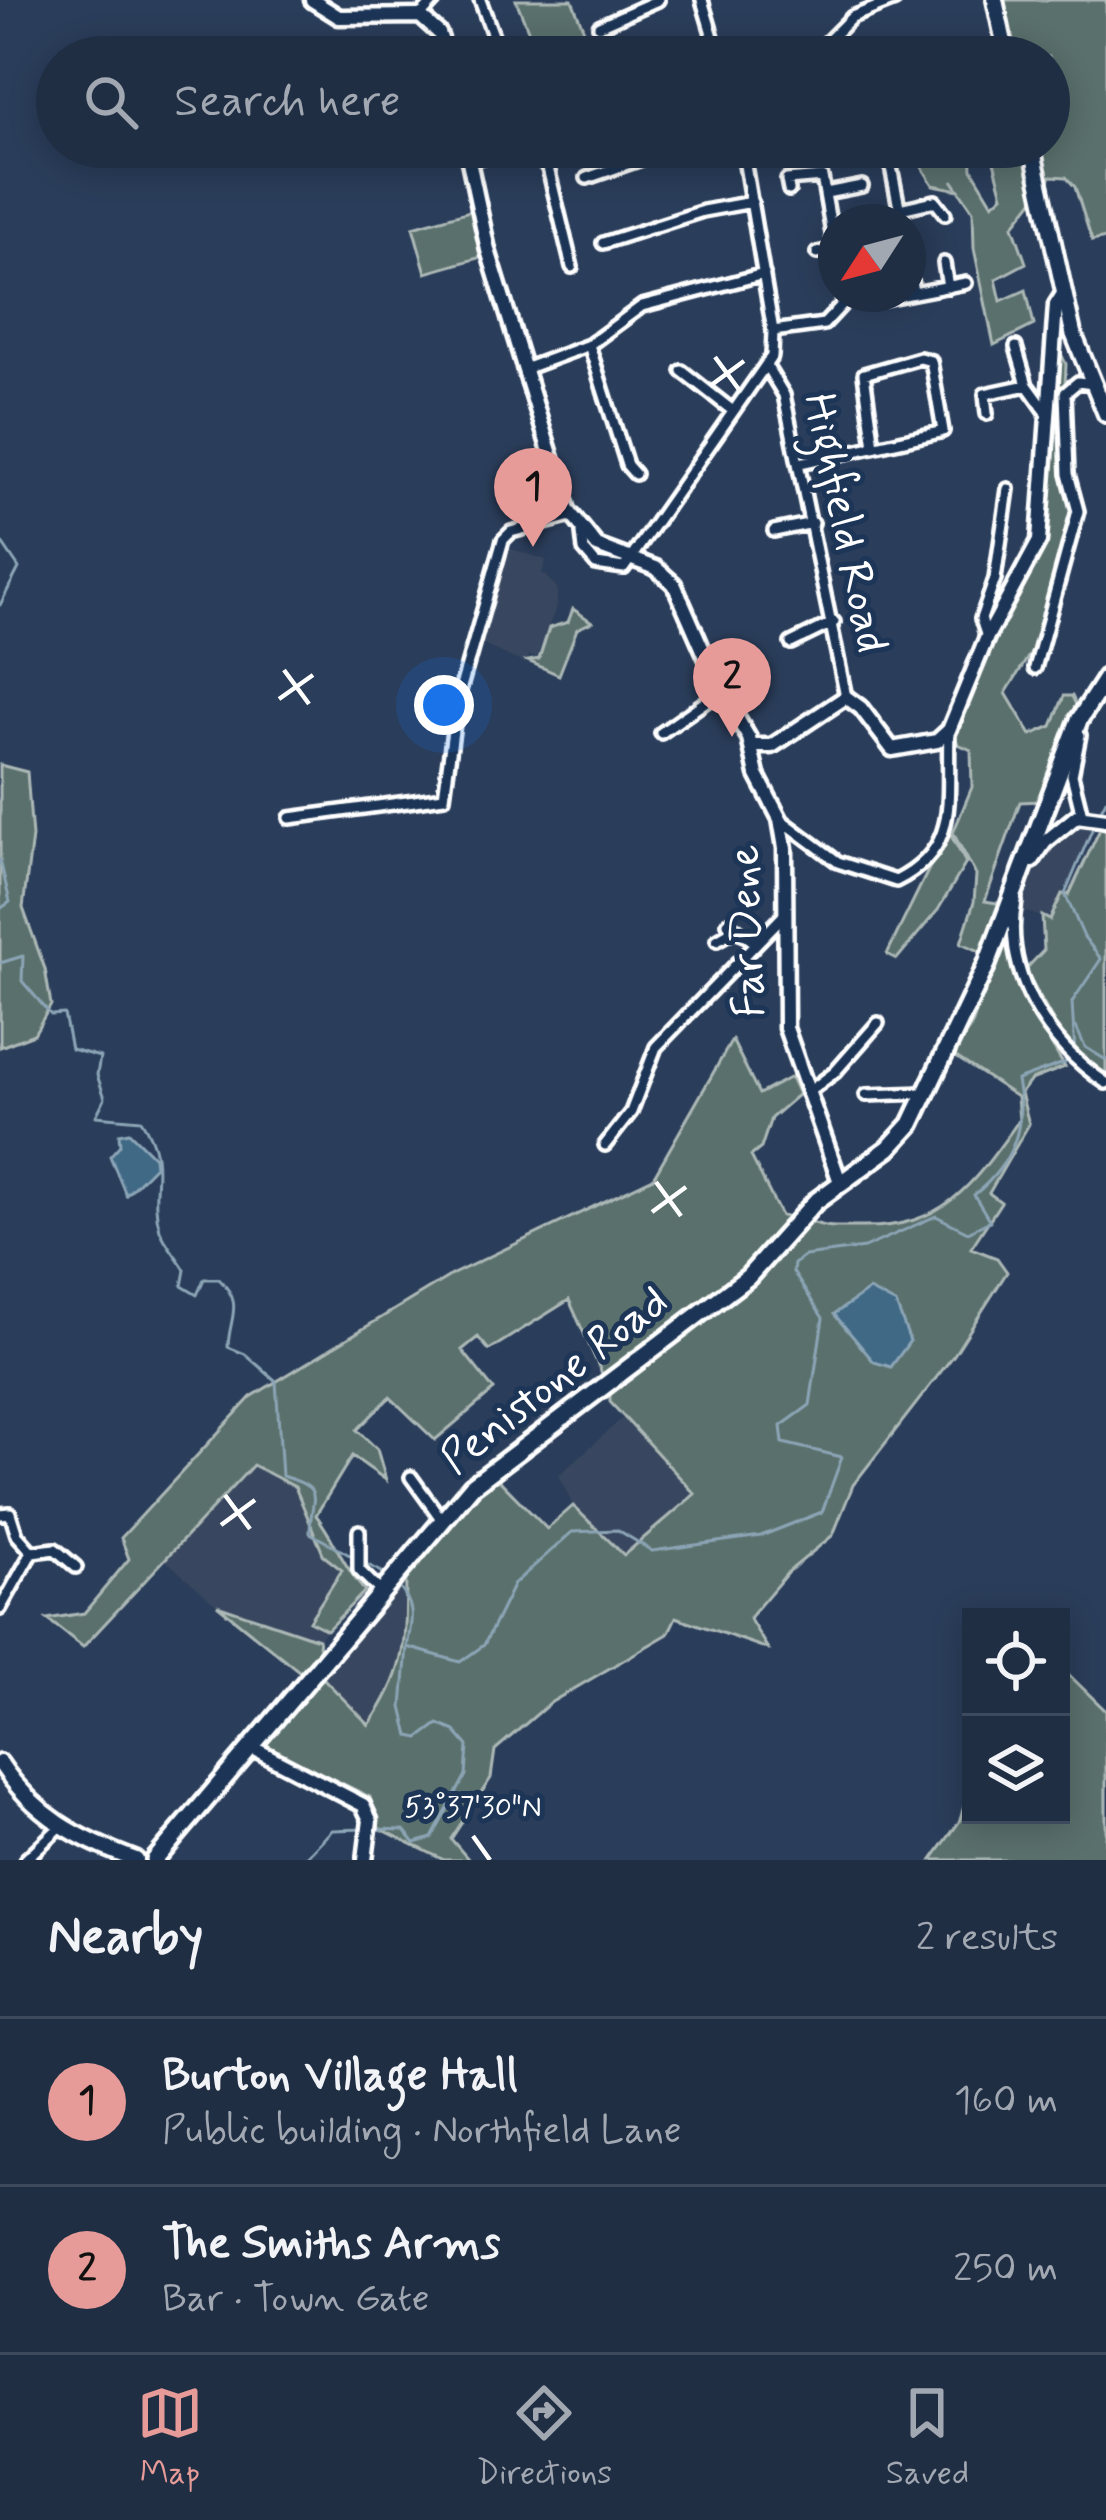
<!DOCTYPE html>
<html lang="en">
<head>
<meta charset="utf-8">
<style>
  body { margin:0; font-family:Mynerve,sans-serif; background:#28364b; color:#f1f3f6 }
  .controls { position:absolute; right:36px; bottom:36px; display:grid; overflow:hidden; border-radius:0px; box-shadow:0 6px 30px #0003 }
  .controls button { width:108px; height:108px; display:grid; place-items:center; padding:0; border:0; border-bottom:3px solid #3d4a5d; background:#202e44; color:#f1f3f6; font:60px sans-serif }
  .compass { position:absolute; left:818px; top:204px; width:108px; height:108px; border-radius:50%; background:#202e44; box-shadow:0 6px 30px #0003; rotate:234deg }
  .you { position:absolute; left:444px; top:705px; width:42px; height:42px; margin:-30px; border:9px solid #fff; border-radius:50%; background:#1a73e8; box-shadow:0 0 0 18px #1a73e833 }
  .badge { display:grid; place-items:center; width:78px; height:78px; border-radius:50%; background:#e69b98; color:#111; font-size:39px; font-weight:700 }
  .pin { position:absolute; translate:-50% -99px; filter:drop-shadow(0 3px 6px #0008) }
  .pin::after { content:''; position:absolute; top:63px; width:42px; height:36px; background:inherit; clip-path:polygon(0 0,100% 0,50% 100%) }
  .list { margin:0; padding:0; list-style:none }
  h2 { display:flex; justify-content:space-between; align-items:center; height:156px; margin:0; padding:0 48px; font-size:51px }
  h2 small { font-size:39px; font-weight:400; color:#a2a8b2 }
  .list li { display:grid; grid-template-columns:78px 1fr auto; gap:36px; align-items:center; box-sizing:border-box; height:168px; padding:0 48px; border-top:3px solid #3d4a5d }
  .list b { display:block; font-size:45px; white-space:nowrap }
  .list p { margin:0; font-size:39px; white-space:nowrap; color:#a2a8b2 }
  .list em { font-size:39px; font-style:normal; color:#a2a8b2 }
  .icon { flex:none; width:66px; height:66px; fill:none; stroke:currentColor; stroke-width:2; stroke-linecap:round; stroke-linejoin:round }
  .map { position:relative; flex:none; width:1106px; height:1860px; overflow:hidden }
  .search { position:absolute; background:#202e44; box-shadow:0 6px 30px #0003; left:36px; right:36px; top:36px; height:132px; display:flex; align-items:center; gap:30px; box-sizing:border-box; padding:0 42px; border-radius:66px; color:#a2a8b2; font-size:45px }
  .sheet { height:492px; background:#202e44 }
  nav { display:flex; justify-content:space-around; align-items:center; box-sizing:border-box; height:168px; border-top:3px solid #3d4a5d; background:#202e44; font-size:33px; color:#a2a8b2 }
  nav a { display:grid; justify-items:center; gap:6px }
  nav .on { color:#e69b98 }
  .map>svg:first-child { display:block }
  .built { fill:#39475e }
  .green { fill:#5a706c; stroke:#acb8b6; stroke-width:3 }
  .water { fill:#3f6986; stroke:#8ca5b6; stroke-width:3 }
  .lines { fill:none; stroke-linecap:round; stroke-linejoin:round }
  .stream { stroke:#8ca5b6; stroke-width:3 }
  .minor-casing { stroke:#fff; stroke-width:18 }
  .tertiary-casing { stroke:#fff; stroke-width:21 }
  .secondary-casing { stroke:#fff; stroke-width:22 }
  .trunk-casing { stroke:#fff; stroke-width:24 }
  .minor { stroke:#1d3557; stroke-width:9 }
  .tertiary { stroke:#1d3557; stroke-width:12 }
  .secondary { stroke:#1d3557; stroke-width:14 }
  .trunk { stroke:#1d3557; stroke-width:15 }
  .ticks { fill:none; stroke:#fff; stroke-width:4.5 }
  .labels { text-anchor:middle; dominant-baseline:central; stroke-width:10; stroke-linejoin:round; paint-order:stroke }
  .street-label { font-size:45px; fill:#fff; stroke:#1d3557 }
  .ticks-label { font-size:30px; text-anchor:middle; fill:#fff; stroke:#1d3557; stroke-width:10; stroke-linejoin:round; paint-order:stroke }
</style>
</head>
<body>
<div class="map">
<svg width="1106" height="1860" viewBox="0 0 1106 1860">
  <rect width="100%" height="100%" fill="#2a3d5a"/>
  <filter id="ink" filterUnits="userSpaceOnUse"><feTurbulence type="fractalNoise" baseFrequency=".00833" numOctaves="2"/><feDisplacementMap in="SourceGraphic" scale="24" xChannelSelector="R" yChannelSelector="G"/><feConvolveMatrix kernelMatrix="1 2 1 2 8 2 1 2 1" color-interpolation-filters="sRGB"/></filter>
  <g filter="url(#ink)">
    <path class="built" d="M 505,547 L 546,560 L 542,573 L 557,588 L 557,605 L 536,658 L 529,655 L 526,664 L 479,643 Z
      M 1097,821 L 1050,920 L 1018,909 L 1039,854 L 1072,823 Z
      M 626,1415 L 696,1494 L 624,1556 L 573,1506 L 559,1475 Z
      M 253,1464 L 295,1487 L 324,1556 L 342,1570 L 309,1620 L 327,1630 L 318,1639 L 217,1605 L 162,1557 Z
      M 406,1571 L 406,1654 L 395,1688 L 368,1726 L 320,1675 Z"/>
    <path class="green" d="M 516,0 L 572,0 L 593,53 L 554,57 L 552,46 L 550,57 L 539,57 Z
      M 1000,0 L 1106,0 L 1106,238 L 1092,241 L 1075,187 L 1066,177 L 1051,176 L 1047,186 L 1036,147 L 1049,147 L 1049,57 L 1012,57 Z
      M 915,147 L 971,147 L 972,169 L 993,204 L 1003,195 L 990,147 L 1020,147 L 1037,195 L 1013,226 L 1026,263 L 996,279 L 1001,301 L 1026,290 L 1034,325 L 994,345 L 974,248 L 973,211 L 952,180 L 959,190 L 933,185 L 917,159 L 894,156 L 917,152 Z
      M 473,210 L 485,256 L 426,273 L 413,227 Z
      M 1056,343 L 1066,364 L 1062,453 L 1075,515 L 1033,649 L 1006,693 L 1031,735 L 1052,726 L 1064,696 L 1072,696 L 1079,711 L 1042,801 L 1020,802 L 985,901 L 1003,904 L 982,952 L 961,943 L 974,902 L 976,875 L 953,833 L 972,787 L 971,750 L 958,744 L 953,732 L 994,630 L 1031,566 Z
      M 573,609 L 592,622 L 577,629 L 559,675 L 528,661 L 539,659 L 549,628 L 568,622 Z
      M 0,765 L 27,772 L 32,837 L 23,908 L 45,969 L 51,1005 L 34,1034 L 0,1047 Z
      M 1101,827 L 1106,828 L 1106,1076 L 1069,1050 L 1025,970 L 1044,950 L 1042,916 L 1050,920 L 1062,894 L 1069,895 Z
      M 948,830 L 966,863 L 938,910 L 897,959 L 887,954 Z
      M 1009,916 C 1006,972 1036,1020 1065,1067 L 1031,1080 L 1021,1093 L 1029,1124 L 989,1193 L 1001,1202 L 971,1248 L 997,1258 L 1007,1272 L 954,1355 L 853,1485 L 833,1535 L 788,1572 L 749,1618 L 768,1649 L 676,1617 L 668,1634 L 550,1703 L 495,1750 L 491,1778 L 451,1839 L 469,1860 L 444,1860 L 379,1828 L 370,1797 L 262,1744 L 320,1675 L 369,1725 C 409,1668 405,1638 406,1571 L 495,1476 L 547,1529 L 573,1506 L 624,1555 L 695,1494 L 610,1402 L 610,1387 L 804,1218 C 822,1229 839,1227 859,1227 C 943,1229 973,1185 1019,1120 L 1017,1097 L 953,1055 L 972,1025 Z
      M 732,1040 L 759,1094 L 791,1077 L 799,1094 L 771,1118 L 761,1148 L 751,1156 L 781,1216 L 794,1218 L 744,1269 L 603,1376 L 569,1300 L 489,1350 L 478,1337 L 462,1350 L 494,1390 L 435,1440 L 390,1397 L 357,1430 L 377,1449 L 386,1480 L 352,1456 L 316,1515 C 335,1540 344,1568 365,1591 L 327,1630 L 309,1621 L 342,1570 L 324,1556 L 295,1487 L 253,1465 L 83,1647 L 47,1619 L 84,1613 L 129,1559 L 121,1538 L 251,1397 L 453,1274 L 653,1178 Z
      M 217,1605 L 318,1639 L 320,1649 L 300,1672 Z
      M 1061,1667 L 1106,1711 L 1106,1860 L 932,1860 L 959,1822 L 971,1785 L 971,1815 L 1061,1815 Z"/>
    <path class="water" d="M 129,1132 L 154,1157 L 155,1166 L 126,1195 L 110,1156 L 120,1145 L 119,1134 Z
      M 869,1290 L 896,1304 L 910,1341 L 891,1367 L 874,1362 L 834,1314 Z"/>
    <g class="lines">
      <path class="stream" d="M 0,540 L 19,568 L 0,605
        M 1098,816 L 1106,800
        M 0,860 L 10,902 L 0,909
        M 0,963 L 23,956 L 22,981 L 51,1015 L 64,1014 L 71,1049 L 100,1057 L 97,1075 L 105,1098 L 96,1116 L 141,1120 C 171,1165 147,1187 160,1230 C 165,1244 178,1257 185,1270 L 182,1286 L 197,1295 L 204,1279 L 219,1279 C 245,1304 229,1317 228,1347 L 245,1354 L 276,1381 L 282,1476 C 328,1489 310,1496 310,1533 L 355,1558
        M 1076,1027 L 1085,1047 L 1106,1060
        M 1075,1054 L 1072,1002 L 1101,959 L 1084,937 L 1065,894 L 1094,825
        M 364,1563 L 382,1572
        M 397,1585 C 417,1606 412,1620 407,1647
        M 376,1829 L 404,1830 L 415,1843 L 432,1838 L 466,1775 L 468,1746 L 455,1731 L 438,1724 L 419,1738 L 409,1736 L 402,1707 L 407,1647 L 460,1662 L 484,1645 L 514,1584 L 572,1532 L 618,1530 L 652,1551 L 761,1536 L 822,1512 L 842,1457 L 783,1443 L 781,1426 L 810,1405 L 823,1318 L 793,1272 L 794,1264 L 805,1256 L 864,1248 L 936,1216 L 968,1232 L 990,1221 L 974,1195 C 1012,1164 1027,1128 1017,1080 L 1072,1060
        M 303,1860 L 332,1830 L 366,1829"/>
      <defs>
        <path id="minor" d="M 480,0 L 501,57
          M 702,0 L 719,57
          M 420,16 L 435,0
          M 599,26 L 658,0
          M 812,57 L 852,17 L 895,0
          M 527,147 L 548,168 L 572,267
          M 887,147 L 902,222
          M 469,160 L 527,147
          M 587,178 L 676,147
          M 789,190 L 787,180 L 822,177 L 836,256
          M 826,193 L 862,186
          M 900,209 L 935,201 L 945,214
          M 603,243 L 703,211 L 752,202
          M 817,253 L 835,249
          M 908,259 L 913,293
          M 944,263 L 948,287
          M 859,294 L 883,299 L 966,283
          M 773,331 L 824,324 L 852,294
          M 589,345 L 627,465 L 635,474
          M 1016,347 L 1027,385 L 1045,410
          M 767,367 L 784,395 L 846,697
          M 527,368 L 589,345 L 642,306 L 764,274
          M 682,371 L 733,411
          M 987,414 L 985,394 L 1027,385
          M 800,463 L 940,432 L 943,431 L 931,361 L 920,358 L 864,374 L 874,446
          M 774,531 L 813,523
          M 582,533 L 584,550 L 596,564 L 624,568 L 772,356 L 773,331 L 742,147
          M 987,637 L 981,619 L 995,579 L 1008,489
          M 791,643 L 834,622
          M 1035,668 L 1078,511 L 1068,474 L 1065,393 L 1078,382 L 1093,384
          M 661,733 L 708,700
          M 1080,735 L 1072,775 L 1082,815
          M 290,818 L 444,797 L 457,701 L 503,540 L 511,532 L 571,516
          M 780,819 L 838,862 L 896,881 C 962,848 946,797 949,732
          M 1016,901 C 1002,974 1048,1044 1106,1083
          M 728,923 L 756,943
          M 717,940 L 736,929
          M 807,1093 L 835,1072 L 878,1023
          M 866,1095 L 927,1093
          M 605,1145 L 631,1112 L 656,1047 L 784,915
          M 411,1477 L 442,1520
          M 0,1514 L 10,1513 L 17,1535 L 32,1552
          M 359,1531 L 359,1570 L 381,1592
          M 0,1609 L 32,1552 L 55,1549 L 76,1567
          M 25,1860 L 60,1827"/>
        <path id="tertiary" d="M 312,0 L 339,17 L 420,16 L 439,33 L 447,57
          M 466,147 L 488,250 L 568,510 L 597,546 L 656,568 L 674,584 L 721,691 L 749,738 L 757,775 L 780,819 L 785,848 L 786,1028 L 840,1182
          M 751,746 L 772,746 L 846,697 L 861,708 L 892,749 L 937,741 L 949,730 L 987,637 L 1039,541 L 1056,305 L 1063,294
          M 1032,861 L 1045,842 L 1077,816 L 1106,820
          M 251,1747 L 363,1805 L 370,1820 L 365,1860"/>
        <path id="secondary" d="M 995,0 L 1007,57
          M 1032,147 L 1073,333 L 1106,414
          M 0,1763 C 35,1816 78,1839 136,1860"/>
        <path id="trunk" d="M 155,1860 L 472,1486 L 748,1277 L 815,1202 L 889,1148 L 911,1124 L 987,964 L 1079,720 L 1106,678"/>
      </defs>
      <use href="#minor" class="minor-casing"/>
      <use href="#tertiary" class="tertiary-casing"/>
      <use href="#secondary" class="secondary-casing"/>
      <use href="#trunk" class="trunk-casing"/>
      <use href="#minor" class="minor"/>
      <use href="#tertiary" class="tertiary"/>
      <use href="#secondary" class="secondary"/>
      <use href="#trunk" class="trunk"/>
    </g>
  </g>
  <path class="ticks" d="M 715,357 L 740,391M 710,386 L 744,361M 284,670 L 309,704M 279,699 L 313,675M 656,1182 L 681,1216M 652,1212 L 686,1187M 225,1495 L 250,1529M 221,1525 L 255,1500M 473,1836 L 490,1860"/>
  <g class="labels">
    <g class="street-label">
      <text transform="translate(844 523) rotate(78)">Highfield Road</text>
      <text transform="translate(748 931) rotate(-92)">Far Dene</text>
      <text transform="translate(555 1381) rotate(-38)">Penistone Road</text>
    </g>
  </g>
  <g class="ticks-label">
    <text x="473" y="1816">53°37'30"N</text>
  </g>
</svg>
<div class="controls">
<button><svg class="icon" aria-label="locate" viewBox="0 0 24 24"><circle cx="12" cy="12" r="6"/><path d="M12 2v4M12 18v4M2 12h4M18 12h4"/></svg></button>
<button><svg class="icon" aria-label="layers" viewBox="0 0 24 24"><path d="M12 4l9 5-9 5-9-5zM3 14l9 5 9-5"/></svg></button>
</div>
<svg class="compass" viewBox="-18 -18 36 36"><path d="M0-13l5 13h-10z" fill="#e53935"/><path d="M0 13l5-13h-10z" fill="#a2a8b2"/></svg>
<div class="you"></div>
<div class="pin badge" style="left:533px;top:547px">1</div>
<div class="pin badge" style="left:732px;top:737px">2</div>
<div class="search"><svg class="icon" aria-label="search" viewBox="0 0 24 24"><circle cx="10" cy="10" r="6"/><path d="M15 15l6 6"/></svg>Search here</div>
</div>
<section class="sheet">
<h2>Nearby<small>2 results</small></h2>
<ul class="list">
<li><span class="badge">1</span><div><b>Burton Village Hall</b><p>Public building · Northfield Lane</p></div><em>160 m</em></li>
<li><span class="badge">2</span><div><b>The Smiths Arms</b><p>Bar · Town Gate</p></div><em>250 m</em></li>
</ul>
</section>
<nav>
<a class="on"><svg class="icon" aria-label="map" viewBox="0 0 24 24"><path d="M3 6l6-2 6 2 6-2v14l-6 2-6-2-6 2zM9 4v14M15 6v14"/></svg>Map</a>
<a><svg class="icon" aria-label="directions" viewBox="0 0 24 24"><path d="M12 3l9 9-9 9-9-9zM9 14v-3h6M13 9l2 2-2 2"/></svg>Directions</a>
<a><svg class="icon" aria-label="saved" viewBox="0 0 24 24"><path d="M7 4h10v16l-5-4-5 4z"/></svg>Saved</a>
</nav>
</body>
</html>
